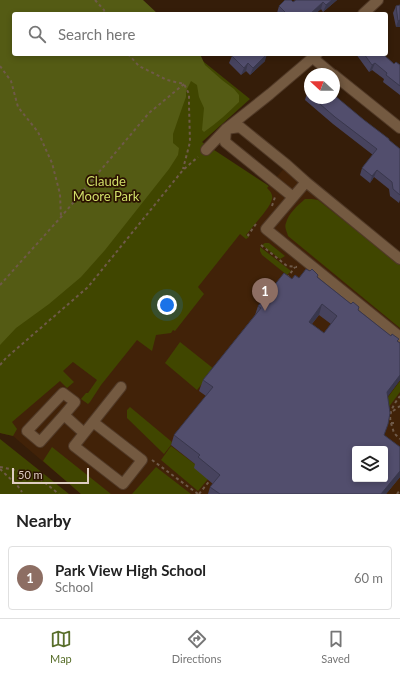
<!DOCTYPE html>
<html lang="en">
<head>
<meta charset="utf-8">
<style>
  body { margin:0; font-family:Lato,sans-serif; background:#f6f6f6; color:#222 }
  .controls { position:absolute; right:12px; bottom:12px; display:grid; overflow:hidden; border-radius:4px; box-shadow:0 2px 6px #0003 }
  .controls button { width:36px; height:36px; display:grid; place-items:center; padding:0; border:0; border-bottom:1px solid #e0e0e0; background:#fff; color:#222; font:20px sans-serif }
  .compass { position:absolute; left:304px; top:68px; width:36px; height:36px; border-radius:50%; background:#fff; box-shadow:0 2px 6px #0003; rotate:291deg }
  .scale { position:absolute; left:12px; bottom:10px; width:77px; box-sizing:border-box; padding-left:4px; border:2px solid #decdc2; border-top:0; font-size:11px; line-height:14px; white-space:nowrap; color:#decdc2; -webkit-text-stroke:3px #2b1301; paint-order:stroke }
  .you { position:absolute; left:167px; top:305px; width:14px; height:14px; margin:-10px; border:3px solid #fff; border-radius:50%; background:#1a73e8; box-shadow:0 0 0 6px #1a73e833 }
  .badge { display:grid; place-items:center; width:26px; height:26px; border-radius:50%; background:#586e2a; color:#fff; font-size:13px; font-weight:700 }
  .pin { position:absolute; translate:-50% -33px; filter:drop-shadow(0 1px 2px #0008) }
  .pin::after { content:''; position:absolute; top:21px; width:14px; height:12px; background:inherit; clip-path:polygon(0 0,100% 0,50% 100%) }
  .list { margin:0; padding:0; list-style:none }
  h2 { display:flex; justify-content:space-between; align-items:center; height:52px; margin:0; padding:0 16px; font-size:17px }
  h2 small { font-size:13px; font-weight:400; color:#767676 }
  .list li { display:grid; grid-template-columns:26px 1fr auto; gap:12px; align-items:center; box-sizing:border-box; height:64px; margin:0 8px 8px; padding:0 8px; border:1px solid #e0e0e0; border-radius:4px }
  .list b { display:block; font-size:15px; white-space:nowrap }
  .list p { margin:0; font-size:13px; white-space:nowrap; color:#767676 }
  .list em { font-size:13px; font-style:normal; color:#767676 }
  .icon { flex:none; width:22px; height:22px; fill:none; stroke:currentColor; stroke-width:2; stroke-linecap:round; stroke-linejoin:round }
  .map { position:relative; flex:none; width:400px; height:494px; overflow:hidden }
  .search { position:absolute; background:#fff; box-shadow:0 2px 6px #0003; left:12px; right:12px; top:12px; height:44px; display:flex; align-items:center; gap:10px; box-sizing:border-box; padding:0 14px; border-radius:4px; color:#767676; font-size:15px }
  .sheet { height:124px; background:#fff }
  nav { display:flex; justify-content:space-around; align-items:center; box-sizing:border-box; height:56px; border-top:1px solid #e0e0e0; background:#fff; font-size:11px; color:#767676 }
  nav a { display:grid; justify-items:center; gap:2px }
  nav .on { color:#586e2a }
  .map>svg:first-child { display:block }
  .built { fill:#412208; fill-rule:evenodd }
  .green { fill:#404600 }
  .forest { fill:#545b14 }
  .lines { fill:none; stroke-linecap:round; stroke-linejoin:round }
  .minor-casing { stroke:#503927; stroke-width:12 }
  .path { stroke:#6f5a49; stroke-width:2; stroke-dasharray:3 3; stroke-linecap:butt }
  .minor { stroke:#745a41; stroke-width:10 }
  .wall { fill:#47435e; fill-rule:evenodd }
  .shaded-wall { fill:#39374c }
  .building { fill:#524e6d; stroke:#39374c; fill-rule:evenodd }
  .labels { text-anchor:middle; dominant-baseline:central; stroke-width:3.5; stroke-linejoin:round; paint-order:stroke }
  .park-label { font-size:13px; fill:#d1df69; stroke:#2b1301 }
</style>
</head>
<body>
<div class="map">
<svg width="400" height="494" viewBox="0 0 400 494">
  <rect width="100%" height="100%" fill="#351d09"/>
  <path class="built" d="M 287,165 L 400,259 L 400,494 L 81,494 L 13,436 L 0,433 L 0,423 L 73,362 L 269,186 ZM 355,449 L 385,449 L 385,479 L 355,479 Z"/>
  <path class="green" d="M 0,0 L 14,14 L 14,54 L 194,54 L 250,99 L 202,142 L 269,186 L 267,188 C 270,191 273,194 272,199 C 271,207 252,227 246,235 L 249,237 L 246,239 L 240,234 L 198,287 L 204,294 L 175,331 L 173,330 L 171,333 L 156,335 L 152,351 L 137,340 L 101,385 L 90,402 L 88,404 L 81,399 L 86,393 L 88,393 L 97,380 L 73,362 L 63,371 L 74,382 L 67,388 L 60,381 L 12,422 L 17,429 L 13,436 L 0,433 Z
    M 305,199 L 312,199 L 318,200 L 400,265 L 400,328 L 288,236 C 287,232 284,227 286,223 C 288,214 298,205 305,199 Z
    M 265,243 L 269,243 L 285,256 L 280,259 L 262,245 Z
    M 260,247 L 291,271 L 287,275 L 262,255 L 260,251 Z
    M 180,342 L 214,369 L 197,390 L 165,363 Z
    M 400,381 L 400,392 L 388,408 L 382,405 Z
    M 130,407 L 172,442 L 171,445 L 164,454 L 127,418 L 127,410 Z
    M 0,439 L 69,494 L 0,494 Z
    M 171,446 L 196,465 L 208,479 L 198,491 L 161,460 Z
    M 52,447 L 111,494 L 81,494 L 43,461 Z
    M 156,467 L 191,494 L 132,494 Z"/>
  <path class="forest" d="M 0,0 L 143,0 L 158,14 L 14,14 L 14,54 L 200,54 L 205,65 L 222,80 L 234,89 L 239,95 L 239,102 C 228,113 217,123 204,132 L 202,130 L 204,108 L 199,97 L 197,85 L 191,81 L 186,91 L 186,97 L 182,108 L 173,134 L 173,143 L 179,148 L 178,155 L 169,169 L 105,250 L 81,277 L 49,304 L 16,328 L 0,345 Z"/>
  <g class="lines">
    <defs>
      <path id="minor" d="M 363,14 L 378,0
        M 313,58 L 332,74
        M 334,75 L 400,128
        M 206,150 L 226,129 L 270,94 L 317,54
        M 306,182 L 266,229 L 400,337
        M 293,197 L 225,142 L 226,129 L 240,127 L 287,165 L 306,182 L 400,259
        M 64,415 L 75,402 L 63,393 L 27,431 L 40,442 L 64,415 L 84,433
        M 93,422 L 142,460 L 123,484 L 74,446 L 121,387"/>
    </defs>
    <use href="#minor" class="minor-casing"/>
    <path class="path" d="M 95,0 L 104,10 L 105,14
      M 128,54 L 139,66 L 167,80 L 184,84 L 189,94 L 189,105 L 190,142 L 183,169
      M 0,66 L 11,81 L 18,107 L 38,132 L 52,163 L 60,194 L 61,217
      M 272,206 L 275,197 L 274,195
      M 249,236 L 248,235 L 256,224
      M 261,245 L 287,266 L 297,267
      M 287,278 L 295,267
      M 0,285 L 61,217 L 149,113 L 184,84
      M 0,365 L 6,358 L 88,287 L 183,170 L 198,157
      M 393,411 L 400,406
      M 391,423 L 394,433 L 400,439
      M 394,423 L 391,423 C 388,413 394,404 400,396
      M 152,460 L 198,494
      M 0,467 L 25,472 L 39,478 L 59,494
      M 0,469 L 17,485 L 22,492
      M 199,494 L 211,479
      M 397,494 L 400,490"/>
    <use href="#minor" class="minor"/>
  </g>
  <path class="wall" d="M 337,0 L 323,12 L 321,9 L 315,14 L 278,14 L 277,13 L 279,6 L 293,2 Z
    M 396,6 L 400,27 L 396,27 L 393,13 Z
    M 356,54 L 383,54 L 385,56 L 394,64 L 400,65 L 400,95 L 383,82 L 384,79 L 372,70 L 369,72 Z
    M 232,56 L 265,61 L 250,75 L 246,71 L 241,75 L 229,63 Z
    M 310,90 L 310,98 L 334,98 L 364,120 L 400,149 L 400,200 L 399,203 L 390,196 L 389,189 L 374,177 L 370,183 L 360,175 L 362,168 L 373,155 L 333,124 L 305,100 L 307,93 Z
    M 310,271 L 318,275 L 317,277 L 351,304 L 359,307 L 358,310 L 398,342 L 400,380 L 387,397 L 384,435 L 400,447 L 400,477 L 386,494 L 208,494 L 210,487 L 213,484 L 194,468 L 195,464 L 171,445 L 174,435 L 206,396 L 199,391 L 203,380 L 255,315 L 258,306 L 292,279 L 299,278 ZM 319,315 L 331,324 L 324,333 L 312,324 Z"/>
  <path class="shaded-wall" d="M 332,0 L 337,0 L 323,12 L 326,5 Z
    M 323,2 L 321,9 L 315,14 L 310,14 Z
    M 400,20 L 400,27 L 396,27 L 398,21 Z
    M 267,54 L 265,61 L 250,75 L 253,68 Z
    M 248,63 L 246,71 L 241,75 L 244,68 Z
    M 375,63 L 372,70 L 369,72 L 372,65 Z
    M 377,170 L 374,177 L 370,183 L 372,176 Z
    M 322,304 L 319,315 L 305,332 L 309,322 Z
    M 400,375 L 400,380 L 383,403 L 387,392 Z
    M 400,471 L 400,477 L 386,494 L 381,494 Z"/>
  <path class="building" d="M 285,0 L 291,0 L 293,2 L 296,0 L 332,0 L 326,5 L 323,2 L 310,14 L 283,14 L 285,12 L 279,6 Z
    M 400,5 L 400,20 L 398,21 L 396,6 Z
    M 234,54 L 267,54 L 253,68 L 248,63 L 244,68 L 232,56 Z
    M 364,54 L 383,54 L 385,56 L 394,64 L 396,62 L 400,65 L 400,86 L 386,75 L 387,73 L 375,63 L 372,65 Z
    M 310,90 L 310,95 L 307,93 Z
    M 334,95 L 364,120 L 389,139 L 389,140 L 400,149 L 400,195 L 393,189 L 392,182 L 377,170 L 372,176 L 362,168 L 377,149 L 335,117 L 313,98 L 334,98 Z
    M 306,269 L 310,271 L 312,269 L 318,275 L 317,277 L 351,304 L 353,302 L 359,307 L 358,310 L 391,336 L 392,334 L 399,339 L 397,341 L 400,343 L 400,375 L 387,392 L 390,413 L 388,424 L 384,435 L 400,447 L 400,471 L 381,494 L 220,494 L 210,487 L 220,475 L 198,457 L 200,455 L 174,435 L 213,387 L 203,380 L 261,308 L 258,306 L 284,273 L 292,279 L 295,275 L 299,278 ZM 322,304 L 337,316 L 324,333 L 309,322 ZM 355,449 L 385,449 L 385,479 L 355,479 Z"/>
  <g class="labels">
    <g class="park-label">
      <text x="106" y="181">Claude<tspan x="106" dy="15">Moore Park</tspan></text>
    </g>
  </g>
</svg>
<div class="controls">
<button><svg class="icon" aria-label="layers" viewBox="0 0 24 24"><path d="M12 4l9 5-9 5-9-5zM3 14l9 5 9-5"/></svg></button>
</div>
<svg class="compass" viewBox="-18 -18 36 36"><path d="M0-13l5 13h-10z" fill="#e53935"/><path d="M0 13l5-13h-10z" fill="#767676"/></svg>
<div class="scale">50 m</div>
<div class="you"></div>
<div class="pin badge" style="left:265px;top:311px;background:#8d6e63">1</div>
<div class="search"><svg class="icon" aria-label="search" viewBox="0 0 24 24"><circle cx="10" cy="10" r="6"/><path d="M15 15l6 6"/></svg>Search here</div>
</div>
<section class="sheet">
<h2>Nearby<small></small></h2>
<ul class="list">
<li><span class="badge" style="background:#8d6e63">1</span><div><b>Park View High School</b><p>School</p></div><em>60 m</em></li>
</ul>
</section>
<nav>
<a class="on"><svg class="icon" aria-label="map" viewBox="0 0 24 24"><path d="M3 6l6-2 6 2 6-2v14l-6 2-6-2-6 2zM9 4v14M15 6v14"/></svg>Map</a>
<a><svg class="icon" aria-label="directions" viewBox="0 0 24 24"><path d="M12 3l9 9-9 9-9-9zM9 14v-3h6M13 9l2 2-2 2"/></svg>Directions</a>
<a><svg class="icon" aria-label="saved" viewBox="0 0 24 24"><path d="M7 4h10v16l-5-4-5 4z"/></svg>Saved</a>
</nav>
</body>
</html>
